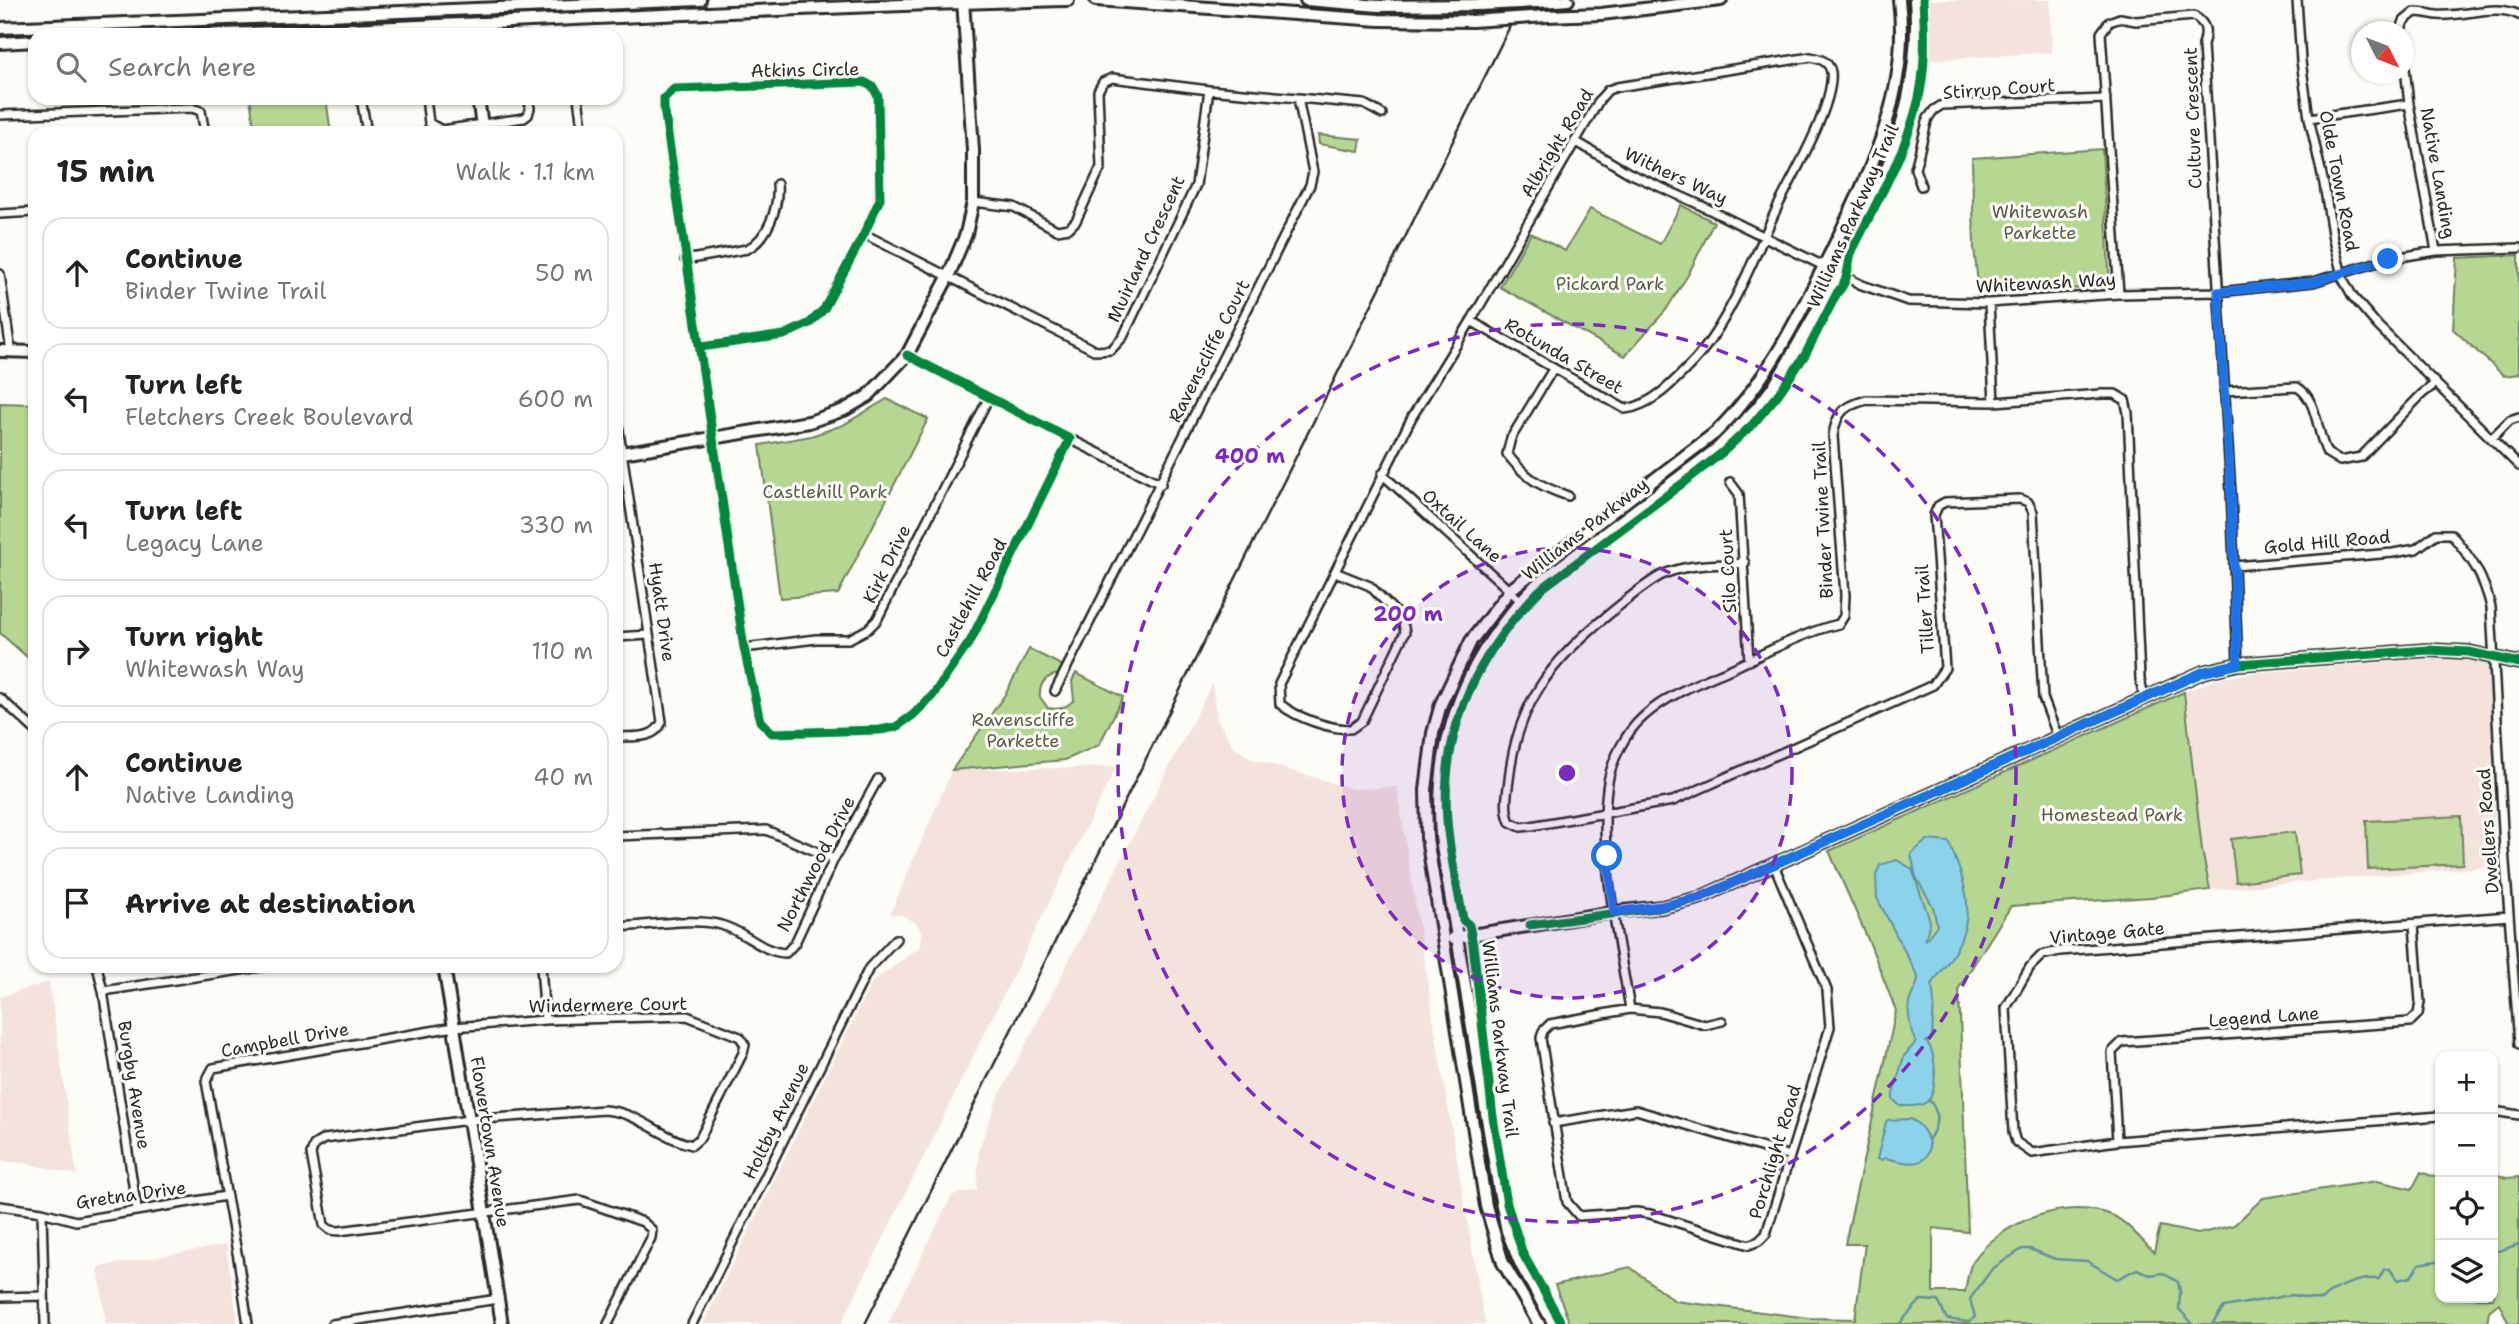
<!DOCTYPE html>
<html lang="en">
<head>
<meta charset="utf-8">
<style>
  body { margin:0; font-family:"Shantell Sans",sans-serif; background:#f6f6f6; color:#222 }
  .controls { position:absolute; right:21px; bottom:21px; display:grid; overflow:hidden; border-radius:14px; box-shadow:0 2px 5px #0004 }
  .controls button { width:63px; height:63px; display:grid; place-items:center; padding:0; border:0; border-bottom:2px solid #e0e0e0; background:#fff; color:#222; font:35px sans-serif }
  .compass { position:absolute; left:2351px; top:21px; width:63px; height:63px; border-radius:50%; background:#fff; box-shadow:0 2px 5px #0004; rotate:132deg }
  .stop { position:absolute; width:21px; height:21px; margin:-16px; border:5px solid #1a73e8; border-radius:50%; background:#fff }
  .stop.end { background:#1a73e8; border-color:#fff; box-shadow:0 2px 7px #0008 }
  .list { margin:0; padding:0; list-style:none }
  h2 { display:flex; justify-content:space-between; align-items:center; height:91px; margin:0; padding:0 28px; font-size:30px }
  h2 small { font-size:23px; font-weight:400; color:#767676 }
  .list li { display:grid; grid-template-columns:46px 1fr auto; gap:21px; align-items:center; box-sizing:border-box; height:112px; margin:0 14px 14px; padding:0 14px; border:2px solid #e0e0e0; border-radius:21px }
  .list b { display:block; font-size:26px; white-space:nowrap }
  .list p { margin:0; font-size:23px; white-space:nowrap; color:#767676 }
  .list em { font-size:23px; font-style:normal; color:#767676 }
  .icon { flex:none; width:38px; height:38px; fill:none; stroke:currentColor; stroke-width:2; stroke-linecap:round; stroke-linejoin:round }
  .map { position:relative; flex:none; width:2519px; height:1324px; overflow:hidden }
  .search { position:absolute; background:#fff; box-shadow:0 2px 5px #0004; left:28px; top:28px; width:595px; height:77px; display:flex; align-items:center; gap:18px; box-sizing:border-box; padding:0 24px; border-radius:21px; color:#767676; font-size:26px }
  .panel { position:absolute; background:#fff; box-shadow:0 2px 5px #0004; left:28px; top:126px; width:595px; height:847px; border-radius:21px }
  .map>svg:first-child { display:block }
  .built { fill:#f4e2dc }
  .green { fill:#b5d792; stroke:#70815e; stroke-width:2 }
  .water { fill:#8ad3eb; stroke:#64909e; stroke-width:2 }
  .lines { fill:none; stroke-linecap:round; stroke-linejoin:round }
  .stream { stroke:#64909e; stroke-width:2.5 }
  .street-casing { stroke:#2b2b2b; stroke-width:12 }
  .secondary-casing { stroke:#2b2b2b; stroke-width:16 }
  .street { stroke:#fdfcf7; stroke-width:7 }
  .secondary { stroke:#fdfcf7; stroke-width:10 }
  .rail { stroke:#2b2b2b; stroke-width:2.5 }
  .secondary-bridge-casing { stroke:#2b2b2b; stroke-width:16; stroke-linecap:butt }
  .secondary-bridge { stroke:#fdfcf7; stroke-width:10 }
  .cycleway-casing { stroke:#fdfcf7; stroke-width:13 }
  .cycleway { stroke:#00873e; stroke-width:9 }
  .route { stroke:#1a73e8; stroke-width:9 }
  .ring { fill:none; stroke:#7b2cbf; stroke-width:3.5; stroke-dasharray:12 9 }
  .labels { text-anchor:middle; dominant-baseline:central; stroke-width:6; stroke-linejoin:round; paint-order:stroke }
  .street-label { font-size:18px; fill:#2b2b2b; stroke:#fdfcf7 }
  .park-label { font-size:18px; fill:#545f4a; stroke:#fdfcf7 }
  .centre { fill:#7b2cbf; stroke:#fdfcf7; stroke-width:3.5 }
  .ring-label { font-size:21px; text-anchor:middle; font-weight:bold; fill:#7b2cbf; stroke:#fdfcf7; stroke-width:6; stroke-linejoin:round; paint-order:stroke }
</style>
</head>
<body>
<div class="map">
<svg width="2519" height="1324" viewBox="0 0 2519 1324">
  <rect width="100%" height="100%" fill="#fdfcf7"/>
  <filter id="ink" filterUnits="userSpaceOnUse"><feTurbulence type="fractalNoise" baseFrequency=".0143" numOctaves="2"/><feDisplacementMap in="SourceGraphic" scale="14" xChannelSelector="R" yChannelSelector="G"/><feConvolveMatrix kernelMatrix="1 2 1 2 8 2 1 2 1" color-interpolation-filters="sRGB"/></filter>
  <g filter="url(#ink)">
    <path class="built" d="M 1928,0 L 2050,0 L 2052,52 L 1928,60 L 1930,25 Z
      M 2493,657 L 2495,866 L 2210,890 L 2202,850 L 2184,692 L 2221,678 L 2254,673 L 2420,659 Z
      M 1212,684 L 1217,719 L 1233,746 L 1249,758 L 1353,789 L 1397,787 L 1439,1055 L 1485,1324 L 888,1324 L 952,1195 L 977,1190 L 979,1149 L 997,1100 Z
      M 1116,767 L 841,1324 L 703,1324 L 872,982 L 920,947 L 922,933 L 915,922 L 902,915 L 890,914 L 952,770 Z
      M 49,982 L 77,1175 L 25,1163 L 0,1161 L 0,997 Z
      M 226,1245 L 238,1324 L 106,1324 L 98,1267 Z"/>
    <path class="green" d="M 250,98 L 326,98 L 331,133 L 255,133 Z
      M 1318,135 L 1361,139 L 1359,151 L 1319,144 Z
      M 2102,149 L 2110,287 L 1979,293 L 1974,248 L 1972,158 Z
      M 1681,205 L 1714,222 L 1688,275 L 1666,310 L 1625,356 L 1500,287 L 1531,233 L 1565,251 L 1590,209 L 1660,244 Z
      M 2519,255 L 2519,374 L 2504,376 L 2453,329 L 2457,258 Z
      M 887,399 L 928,419 L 838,594 L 780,598 L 760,445 L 811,436 L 843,425 Z
      M 0,403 L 33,404 L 35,412 L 35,664 L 0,633 Z
      M 1029,649 L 1063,666 L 1059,674 C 1045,676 1039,684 1040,697 L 1048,708 C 1060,710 1065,708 1074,700 L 1072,681 L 1076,673 L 1123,697 L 1099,745 L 1065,760 L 952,770 L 1006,693 Z
      M 2184,692 L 2202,850 L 2210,890 L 2152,897 L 2011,906 L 1959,988 L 1968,1232 L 1933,1228 L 1933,1292 L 1965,1292 C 1967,1283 1968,1268 1973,1261 C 2001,1221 2068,1196 2114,1216 C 2128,1223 2142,1241 2154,1252 L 2160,1226 L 2198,1234 L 2234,1225 L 2263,1198 L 2377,1181 L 2412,1189 L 2421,1172 L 2437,1178 L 2440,1177 L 2440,1298 L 2493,1298 L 2493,1173 L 2506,1178 L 2519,1177 L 2519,1324 L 2509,1324 L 2499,1303 L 2489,1311 L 2487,1324 L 1570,1324 L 1555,1285 L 1630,1267 L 1675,1301 L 1809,1318 L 1855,1319 L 1865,1244 L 1845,1244 L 1896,1011 L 1870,944 L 1829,851 Z
      M 2461,816 L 2463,864 L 2368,869 L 2366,821 Z
      M 2295,832 L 2300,875 L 2236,882 L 2231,839 Z"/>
    <path class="water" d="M 1927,840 L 1949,842 C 1965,884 1978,911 1954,953 C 1947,965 1938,974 1932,985 L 1934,1002 L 1932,1037 L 1926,1042 C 1937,1050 1938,1091 1928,1101 C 1921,1107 1909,1106 1900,1106 L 1893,1099 L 1893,1094 L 1904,1056 L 1916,1042 C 1912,1037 1907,1011 1909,1003 C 1911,993 1918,988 1918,977 L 1877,898 L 1876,875 L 1880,865 L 1897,860 L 1912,869 L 1930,921 L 1925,941 L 1937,925 L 1933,907 L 1916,877 L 1911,854 Z
      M 1910,1119 C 1927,1126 1939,1155 1918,1162 C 1908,1165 1895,1160 1885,1158 L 1882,1160 L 1877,1159 L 1886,1122 L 1888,1120 Z"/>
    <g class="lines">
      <path class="stream" d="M 1928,1140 C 1938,1127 1940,1112 1929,1100
        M 2493,1250 L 2499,1251 L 2519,1244
        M 1899,1324 L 1921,1300 L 1938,1301 L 1947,1319 L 1969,1322 L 1975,1317 L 1970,1299 L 1992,1269 L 2022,1249 L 2030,1249 L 2055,1259 L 2087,1261 L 2117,1279 L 2137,1269 L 2150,1275 L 2163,1273 L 2178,1282 L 2180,1292 L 2179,1309 L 2193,1324
        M 2212,1324 L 2224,1307 L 2291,1295 L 2321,1300 C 2334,1287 2360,1277 2379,1279 L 2384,1269 L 2390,1269 L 2397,1280 L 2411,1277 L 2419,1264 L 2436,1261 L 2440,1263"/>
      <defs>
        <path id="street" d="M 2297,0 L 2301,61 L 2309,118 L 2324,184 L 2333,240 L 2343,279 L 2353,297 L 2378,326 L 2519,466
          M 2400,32 L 2404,21 L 2415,12 C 2423,12 2430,14 2437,15 C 2465,17 2494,3 2519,15
          M 2404,59 L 2409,104 L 2436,251
          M 361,98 L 367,133
          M 426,98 L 429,123 L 442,130 L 524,118 L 528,115 L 530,108 L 528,98
          M 578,98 L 583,133
          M 1298,98 L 1364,104 L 1382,114
          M 0,115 L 192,108 L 201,111 L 205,133
          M 2309,118 L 2409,104
          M 1575,141 L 1629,173 L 1698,204 L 1862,285 L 1908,301 L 1989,303 L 2119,294 L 2218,292 L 2313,282 L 2388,259 L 2436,251 L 2519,248
          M 1921,186 L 1915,169 L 1928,118 L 1934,110 L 1942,105 L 2106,99
          M 0,214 L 35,212
          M 864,234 L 1096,351 L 1111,350 L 1123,337 L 1196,185 L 1209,90 L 1112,78 L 1103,82 L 1098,91 L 1101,167 L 1076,221 L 1069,228 L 1057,230 L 1014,207 L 973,202
          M 685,260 L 747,249 C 768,239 779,207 777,184
          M 0,274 L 11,352
          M 2119,294 L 2101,33 L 2109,22 L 2120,18 L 2136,21 L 2194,16 C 2207,24 2207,32 2203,45 L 2231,492 L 2238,664
          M 1989,303 L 1994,402
          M 701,347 L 784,335 L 810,323 L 824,309 L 864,234 L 880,199 L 878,96 L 873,87 L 864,82 L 674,89 L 664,98 L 664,108 L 744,648 L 760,721 L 772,733 L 880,730 L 896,727 L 913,715 L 933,695 L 971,640 L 1070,439 L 907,355
          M 1553,369 L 1511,438 L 1507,454 C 1526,478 1539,486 1568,496
          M 2224,391 L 2297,387 C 2318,399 2316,432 2327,453 L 2340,461 L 2361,457 L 2422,394 L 2436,383
          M 616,411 L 662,722 C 654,740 634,736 616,737
          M 2492,438 L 2510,420 L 2519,417
          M 1070,439 L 1161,484
          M 1382,474 L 1521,601
          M 1730,482 L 1739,494 L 1749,661
          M 1745,563 C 1717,565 1685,563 1660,576 C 1641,587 1625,601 1608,615 C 1552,660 1516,705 1509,780 C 1507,794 1504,808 1510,822 L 1521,827 L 1531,826 L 1673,801 L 1933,685 L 1945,668 L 1934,515 L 1938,506 L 1945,502 L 2020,499 L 2028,502 L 2033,512 L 2043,698 L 2058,737
          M 2234,566 L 2393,553 L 2416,549 L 2436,534 L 2451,534 C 2472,559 2483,575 2491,607 L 2504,849 L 2519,1044
          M 1335,572 L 1370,586 L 1402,619 L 1405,632 L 1362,721 L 1351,729 C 1329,729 1297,718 1280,704 L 1279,684 L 1412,417 L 1471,321 L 1600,99 L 1608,90 L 1617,87 L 1811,57 C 1820,59 1829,61 1831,72 C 1835,105 1791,179 1776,210 C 1755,256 1728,324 1694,361 C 1676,380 1652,406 1625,409 L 1471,321
          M 616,637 L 649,635
          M 744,648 L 816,639 L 849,639 L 868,629 L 877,620 L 989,397
          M 1055,691 L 1310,185 L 1313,172 L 1298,98 L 1209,90
          M 0,698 L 35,730
          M 616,836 L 766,830 L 834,859
          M 616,927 C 645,926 695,917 721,925 C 745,931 761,952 786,953 L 795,943 L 834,859 L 878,779
          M 97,966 L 103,991 L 137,1210
          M 541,966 L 545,1020
          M 103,991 L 267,966
          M 1630,1009 C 1619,942 1597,848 1608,782 C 1612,759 1626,732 1643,717 C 1668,694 1701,682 1731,669 C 1763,654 1806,631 1839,624 L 1844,616 L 1845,595 L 1833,436 C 1837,411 1843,407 1866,400 L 1994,402 L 2101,394 L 2115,394 L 2125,400 L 2128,413 L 2140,679 L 2144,698
          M 1722,1021 L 1705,1025 L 1660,1012 L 1630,1009 L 1550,1024 L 1543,1031 L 1541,1038 L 1567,1202 L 1579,1216 L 1636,1212 L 1650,1214 L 1749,1245 L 1759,1241 L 1766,1234 L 1830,1027 L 1827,990 L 1774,865
          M 2493,1111 L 2519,1115
          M 2440,1116 L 2117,1141 L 2032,1153 L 2016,1142 L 2013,1132 L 2006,1008 L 2030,967 L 2042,955 L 2060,951 L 2509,916
          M 1553,1123 L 1636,1110 L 1790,1156
          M 2117,1141 L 2112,1052 L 2122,1042 L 2410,1022 L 2418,1014 L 2420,1002 L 2414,925
          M 0,1206 L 42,1212 L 76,1221 L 226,1196
          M 42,1212 L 45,1324
          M 0,1297 L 44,1296
          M 248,1324 L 238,1258 L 206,1081 L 213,1068 L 454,1027 L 545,1020 L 687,1016 L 740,1037 L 745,1045 L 743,1053 L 700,1138 L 692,1145 C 660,1138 639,1112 604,1110 L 469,1120 L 324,1139 L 314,1145 L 311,1154 L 324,1225 L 330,1230 L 339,1231 L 580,1200 L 643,1222 L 652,1230 L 651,1238 L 608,1324
          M 332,1324 L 498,1299
          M 692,1324 L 869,968 L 896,939"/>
        <path id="secondary" d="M 1096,0 L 1379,20 L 1472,21
          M 1306,0 L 1379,6 L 1479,5
          M 1556,1 L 1568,0
          M 1547,16 L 1601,14 L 1721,0
          M 0,28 L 700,0
          M 197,35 C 487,25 778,7 1068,0
          M 0,43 L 35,41
          M 478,98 L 483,133
          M 0,351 L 35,352
          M 616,454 L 809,422 L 844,410 L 868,396 L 907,355 L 948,277 L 966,234 L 973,202 L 973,150 L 963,0
          M 1453,938 L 1614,912 L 1662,907 L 1699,898 L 2203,672 L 2238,664 L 2428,650 L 2469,652 L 2519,663
          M 444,966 L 502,1324
          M 1539,1324 L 1503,1263 L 1486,1206 L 1427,838 L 1426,790 L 1433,733 L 1441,704 L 1471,641 L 1510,590 L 1715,433 C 1767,382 1798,318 1830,254 C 1869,174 1911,92 1899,0
          M 1554,1324 L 1521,1265 L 1507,1231 L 1498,1185 L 1442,846 C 1431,743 1464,658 1536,585 L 1718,448 L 1758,407 L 1776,383 C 1840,268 1927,137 1915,0"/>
      </defs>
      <use href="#street" class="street-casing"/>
      <use href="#secondary" class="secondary-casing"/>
      <use href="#street" class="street"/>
      <use href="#secondary" class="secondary"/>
      <path class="rail" d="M 865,1324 L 1523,0"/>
      <defs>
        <path id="secondary-bridge" d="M 1479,5 L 1556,1
          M 1472,21 L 1547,16"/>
      </defs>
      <use href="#secondary-bridge" class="secondary-bridge-casing"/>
      <use href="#secondary-bridge" class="secondary-bridge"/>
      <defs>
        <path id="cycleway" d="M 701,347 L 784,335 L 810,323 L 824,309 L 864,234 L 880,199 L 878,96 L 873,87 L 864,82 L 674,89 L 664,98 L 664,108 L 744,648 L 760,721 L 772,733 L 880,730 L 896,727 L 913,715 L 933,695 L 971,640 L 1070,439 L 907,355
          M 1530,925 L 1662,907 L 1699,898 L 2203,672 L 2238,664 L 2428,650 L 2469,652 L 2519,663
          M 1562,1324 L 1523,1254 L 1507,1204 L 1493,1117 L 1473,945 L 1469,925 L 1463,920 C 1458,887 1449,853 1447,820 C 1440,729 1478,653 1540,590 L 1691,477 L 1723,452 L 1753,424 L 1779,393 L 1805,355 L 1837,293 C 1851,279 1846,264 1853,249 C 1877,201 1905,154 1918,102 C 1926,69 1925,34 1923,0"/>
      </defs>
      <use href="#cycleway" class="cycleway-casing"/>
      <use href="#cycleway" class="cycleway"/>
    </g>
  </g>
  <g class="lines" filter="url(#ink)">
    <path class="route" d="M 1607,856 L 1614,912 L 1662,906 L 1699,898 L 2203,672 L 2238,664 L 2231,492 L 2218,292 L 2314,282 L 2388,259"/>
  </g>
  <circle cx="1567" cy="773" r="225" fill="#7b2cbf" fill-opacity=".12"/>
  <g class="ring">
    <circle cx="1567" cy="773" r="225"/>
    <circle cx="1567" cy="773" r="449"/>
  </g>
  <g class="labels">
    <g class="street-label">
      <text transform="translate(805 70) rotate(-1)">Atkins Circle</text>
      <text transform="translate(1999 89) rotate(-4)">Stirrup Court</text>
      <text transform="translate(2193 118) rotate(-92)">Culture Crescent</text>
      <text transform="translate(1557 143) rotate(-59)">Albright Road</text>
      <text transform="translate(2438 173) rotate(80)">Native Landing</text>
      <text transform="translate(1676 176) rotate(25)">Withers Way</text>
      <text transform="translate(2339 181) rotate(79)">Olde Town Road</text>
      <text transform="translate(1853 216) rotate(-66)">Williams Parkway Trail</text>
      <text transform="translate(1146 249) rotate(-65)">Muirland Crescent</text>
      <text transform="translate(2046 283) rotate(-3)">Whitewash Way</text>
      <text transform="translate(1209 351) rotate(-63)">Ravenscliffe Court</text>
      <text transform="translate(1564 356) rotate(30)">Rotunda Street</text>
      <text transform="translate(1823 520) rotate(-93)">Binder Twine Trail</text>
      <text transform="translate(1462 526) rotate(42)">Oxtail Lane</text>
      <text transform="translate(1585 529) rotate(-38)">Williams Parkway</text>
      <text transform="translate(2327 542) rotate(-5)">Gold Hill Road</text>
      <text transform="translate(887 564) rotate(-64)">Kirk Drive</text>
      <text transform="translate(1728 571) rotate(-93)">Silo Court</text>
      <text transform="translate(971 598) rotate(-62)">Castlehill Road</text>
      <text transform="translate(1925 609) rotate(-94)">Tiller Trail</text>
      <text transform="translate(662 612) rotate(82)">Hyatt Drive</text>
      <text transform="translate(2488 831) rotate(-94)">Dwellers Road</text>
      <text transform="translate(816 864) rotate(-63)">Northwood Drive</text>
      <text transform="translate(2107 933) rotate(-5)">Vintage Gate</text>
      <text transform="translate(608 1005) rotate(-1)">Windermere Court</text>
      <text transform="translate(2264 1017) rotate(-4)">Legend Lane</text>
      <text transform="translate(1500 1039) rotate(83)">Williams Parkway Trail</text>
      <text transform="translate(285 1040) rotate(-10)">Campbell Drive</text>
      <text transform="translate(134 1085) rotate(81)">Burgby Avenue</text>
      <text transform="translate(776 1121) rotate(-64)">Holtby Avenue</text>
      <text transform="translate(490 1142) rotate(81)">Flowertown Avenue</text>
      <text transform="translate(1775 1152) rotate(-73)">Porchlight Road</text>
      <text transform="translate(131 1195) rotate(-8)">Gretna Drive</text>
    </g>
    <g class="park-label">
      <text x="2040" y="212">Whitewash<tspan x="2040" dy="21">Parkette</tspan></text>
      <text x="1610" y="284">Pickard Park</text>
      <text x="825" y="492">Castlehill Park</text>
      <text x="1023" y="720">Ravenscliffe<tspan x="1023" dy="21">Parkette</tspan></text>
      <text x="2112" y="815">Homestead Park</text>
    </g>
  </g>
  <circle cx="1567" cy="773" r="10" class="centre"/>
  <g class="ring-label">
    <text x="1250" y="463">400 m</text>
    <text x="1408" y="621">200 m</text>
  </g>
</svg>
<div class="controls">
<button>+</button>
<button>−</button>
<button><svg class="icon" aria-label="locate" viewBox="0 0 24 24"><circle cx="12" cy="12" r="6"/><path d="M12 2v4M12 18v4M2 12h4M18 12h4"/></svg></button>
<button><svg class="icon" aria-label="layers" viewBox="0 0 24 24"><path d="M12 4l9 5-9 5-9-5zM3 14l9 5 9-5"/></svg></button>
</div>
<svg class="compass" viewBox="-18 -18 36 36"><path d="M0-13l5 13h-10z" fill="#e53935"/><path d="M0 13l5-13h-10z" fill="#767676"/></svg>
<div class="stop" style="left:1607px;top:856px"></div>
<div class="stop end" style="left:2388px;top:259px"></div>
<div class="search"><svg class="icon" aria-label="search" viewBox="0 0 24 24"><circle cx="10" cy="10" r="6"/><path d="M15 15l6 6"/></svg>Search here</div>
<section class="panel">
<h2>15 min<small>Walk · 1.1 km</small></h2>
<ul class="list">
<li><svg class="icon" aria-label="ahead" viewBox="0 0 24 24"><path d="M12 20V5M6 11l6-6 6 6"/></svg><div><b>Continue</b><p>Binder Twine Trail</p></div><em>50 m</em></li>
<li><svg class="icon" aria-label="left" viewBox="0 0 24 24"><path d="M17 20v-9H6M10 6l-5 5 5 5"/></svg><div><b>Turn left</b><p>Fletchers Creek Boulevard</p></div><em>600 m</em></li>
<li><svg class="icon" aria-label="left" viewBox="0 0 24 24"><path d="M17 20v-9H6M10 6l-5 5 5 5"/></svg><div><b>Turn left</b><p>Legacy Lane</p></div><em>330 m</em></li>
<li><svg class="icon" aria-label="right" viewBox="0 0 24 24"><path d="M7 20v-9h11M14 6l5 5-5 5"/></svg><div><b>Turn right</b><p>Whitewash Way</p></div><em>110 m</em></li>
<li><svg class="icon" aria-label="ahead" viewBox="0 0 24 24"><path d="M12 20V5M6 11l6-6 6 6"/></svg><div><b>Continue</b><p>Native Landing</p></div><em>40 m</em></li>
<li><svg class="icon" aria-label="arrive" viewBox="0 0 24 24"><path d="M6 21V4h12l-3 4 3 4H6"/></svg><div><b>Arrive at destination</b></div></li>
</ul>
</section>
</div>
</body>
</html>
